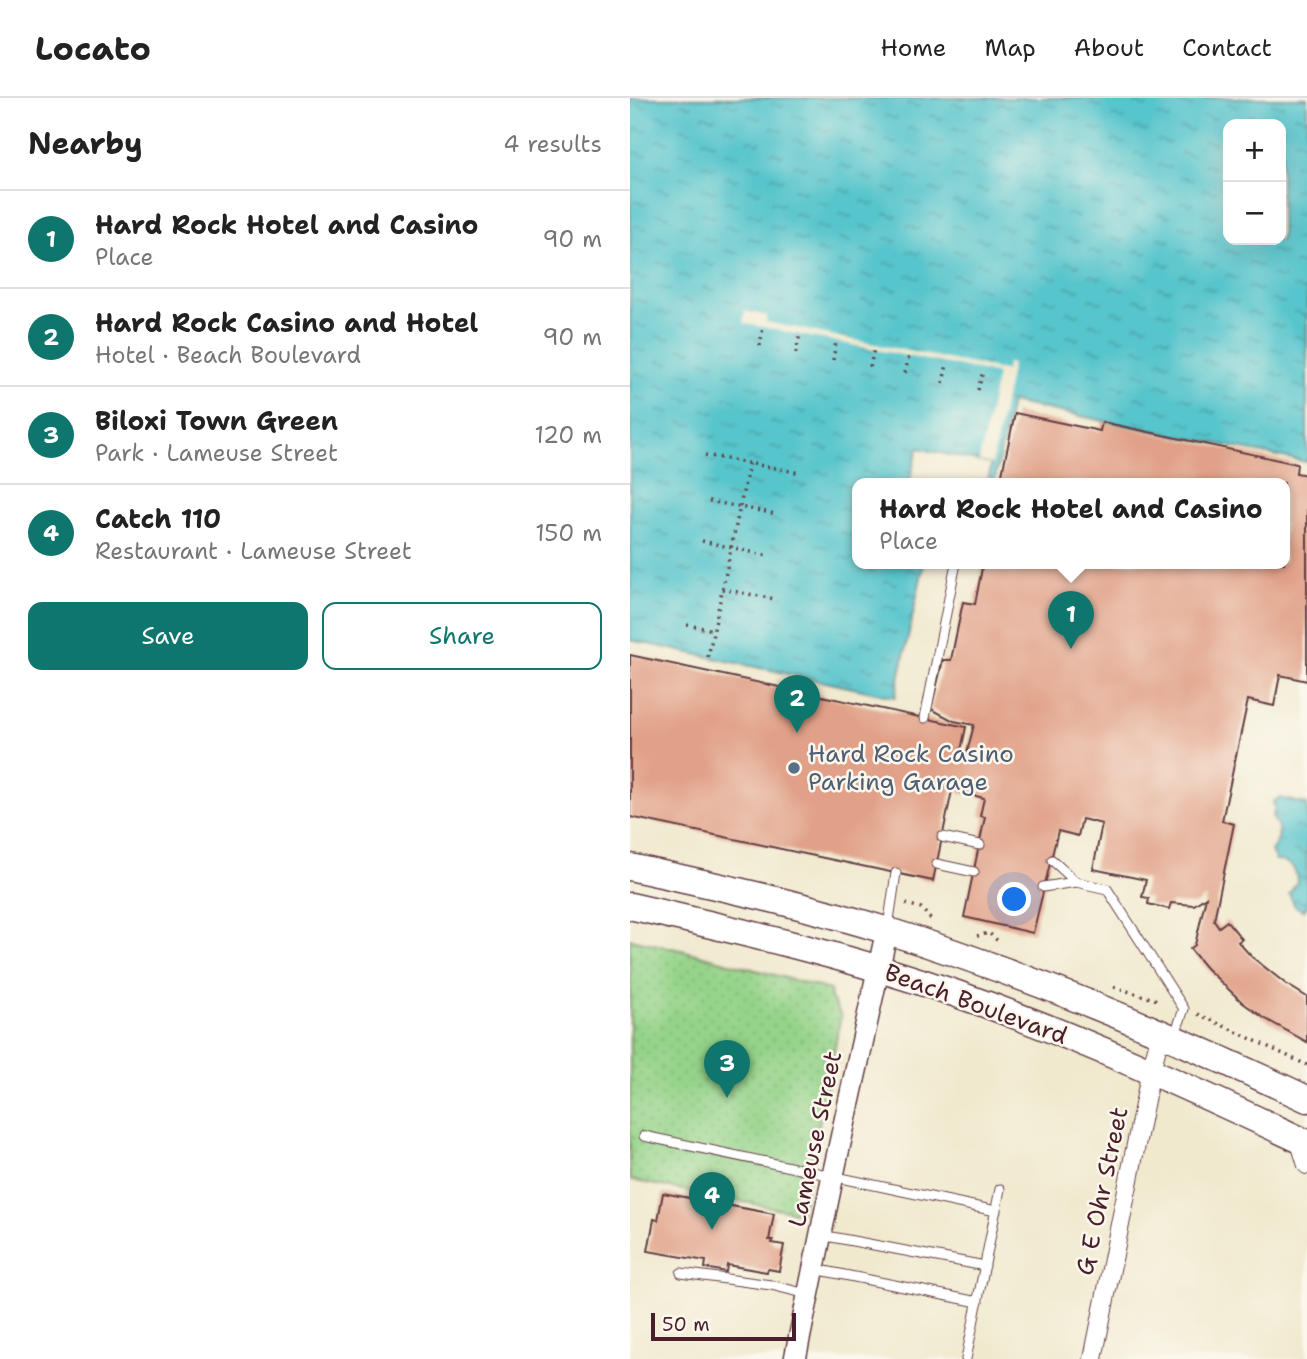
<!DOCTYPE html>
<html lang="en">
<head>
<meta charset="utf-8">
<style>
  body { margin:0; font-family:"Shantell Sans",sans-serif; background:#f2f2f2; color:#222 }
  .controls { position:absolute; right:21px; top:21px; display:grid; overflow:hidden; border-radius:14px; box-shadow:0 7px 28px #0002 }
  .controls button { width:63px; height:63px; display:grid; place-items:center; padding:0; border:0; border-bottom:2px solid #e0e0e0; background:#fff; color:#222; font:35px sans-serif }
  .scale { position:absolute; left:21px; bottom:18px; width:145px; box-sizing:border-box; padding-left:7px; border:4px solid #4a1f2b; border-top:0; font-size:19px; line-height:24px; white-space:nowrap; color:#4a1f2b; -webkit-text-stroke:5px #fbf7ec; paint-order:stroke }
  .you { position:absolute; left:385px; top:802px; width:24px; height:24px; margin:-18px; border:5px solid #fff; border-radius:50%; background:#1a73e8; box-shadow:0 0 0 10px #1a73e833 }
  .badge { display:grid; place-items:center; width:46px; height:46px; border-radius:50%; background:#0f766e; color:#fff; font-size:23px; font-weight:700 }
  .pin { position:absolute; translate:-50% -58px; filter:drop-shadow(0 2px 4px #0008) }
  .pin::after { content:''; position:absolute; top:37px; width:24px; height:21px; background:inherit; clip-path:polygon(0 0,100% 0,50% 100%) }
  .popup { position:absolute; left:222px; top:380px; width:438px; height:91px; box-sizing:border-box; display:grid; place-content:center; border-radius:14px; background:#fff; filter:drop-shadow(0 2px 5px #0005); font-size:23px; white-space:nowrap; color:#767676 }
  .popup b { font-size:26px; color:#222 }
  .popup::after { content:''; position:absolute; left:50%; top:100%; margin-left:-14px; border:14px solid transparent; border-top-color:#fff }
  .list { margin:0; padding:0; list-style:none }
  h2 { display:flex; justify-content:space-between; align-items:center; height:91px; margin:0; padding:0 28px; font-size:30px }
  h2 small { font-size:23px; font-weight:400; color:#767676 }
  .list li { display:grid; grid-template-columns:46px 1fr auto; gap:21px; align-items:center; box-sizing:border-box; height:98px; padding:0 28px; border-top:2px solid #e0e0e0 }
  .list b { display:block; font-size:26px; white-space:nowrap }
  .list p { margin:0; font-size:23px; white-space:nowrap; color:#767676 }
  .list em { font-size:23px; font-style:normal; color:#767676 }
  .actions { display:flex; gap:14px; padding:21px 28px }
  .actions a { flex:1; padding:16px 0; border:2px solid #0f766e; border-radius:14px; text-align:center; font-size:24px; color:#0f766e }
  .actions .main { background:#0f766e; color:#fff }
  .map { position:relative; flex:none; width:677px; height:1261px; overflow:hidden }
  header { display:flex; align-items:center; gap:42px; box-sizing:border-box; height:98px; padding:0 35px; background:#fff; border-bottom:2px solid #e0e0e0 }
  header strong { font-size:33px }
  nav { display:flex; gap:38px; margin-inline-start:auto; font-size:24px }
  main { display:flex }
  aside { flex:1; background:#fff }
  .map>svg:first-child { display:block }
  .park { fill:url(#park-dots); stroke:#6f795a; stroke-width:2 }
  .water { fill:url(#water-ripples); stroke:#50727c; stroke-width:2; fill-rule:evenodd }
  .pier { fill:#f0e9ce }
  .building { fill:#e1a188 }
  .lines { fill:none; stroke-linecap:round; stroke-linejoin:round }
  .service-casing { stroke:#633d43; stroke-width:11 }
  .minor-casing { stroke:#633d43; stroke-width:20 }
  .tertiary-casing { stroke:#633d43; stroke-width:24 }
  .primary-casing { stroke:#633d43; stroke-width:29 }
  .path { stroke:#633d43; stroke-width:3.5; stroke-dasharray:2 5; stroke-linecap:butt }
  .service { stroke:#fff; stroke-width:9 }
  .minor { stroke:#fff; stroke-width:18 }
  .tertiary { stroke:#fff; stroke-width:21 }
  .primary { stroke:#fff; stroke-width:26 }
  .service-dot { fill:#5c6f8a; stroke:#fbf7ec; stroke-width:2.5 }
  .labels { text-anchor:middle; dominant-baseline:central; stroke-width:5; stroke-linejoin:round; paint-order:stroke }
  .service-label { font-size:24px; fill:#4e5e75; stroke:#fbf7ec; text-anchor:start }
  .street-label { font-size:24px; fill:#4a1f2b; stroke:#fbf7ec }
</style>
</head>
<body>
<header>
<strong>Locato</strong>
<nav><a>Home</a><a>Map</a><a>About</a><a>Contact</a></nav>
</header>
<main>
<aside>
<h2>Nearby<small>4 results</small></h2>
<ul class="list">
<li><span class="badge">1</span><div><b>Hard Rock Hotel and Casino</b><p>Place</p></div><em>90 m</em></li>
<li><span class="badge">2</span><div><b>Hard Rock Casino and Hotel</b><p>Hotel · Beach Boulevard</p></div><em>90 m</em></li>
<li><span class="badge">3</span><div><b>Biloxi Town Green</b><p>Park · Lameuse Street</p></div><em>120 m</em></li>
<li><span class="badge">4</span><div><b>Catch 110</b><p>Restaurant · Lameuse Street</p></div><em>150 m</em></li>
</ul>
<div class="actions"><a class="main">Save</a><a>Share</a></div>
</aside>
<div class="map">
<svg width="677" height="1261" viewBox="0 0 677 1261">
  <defs>
    <pattern id="park-dots" width="8" height="8" patternUnits="userSpaceOnUse" patternTransform="scale(1.75)"><rect width="8" height="8" fill="#94d389"/><path d="M2 2h.1M6 6h.1" fill="none" stroke="#81b576" stroke-width="1.8" stroke-linecap="round"/></pattern>
    <pattern id="water-ripples" width="26" height="14" patternUnits="userSpaceOnUse" patternTransform="scale(1.75)"><rect width="26" height="14" fill="#57c5cc"/><path d="M2 4q2-2 4 0t4 0M15 11q2-2 4 0t4 0" fill="none" stroke="#4a9fa6"/></pattern>
  </defs>
  <rect width="100%" height="100%" fill="#fbf7ec"/>
  <filter id="ink" filterUnits="userSpaceOnUse"><feTurbulence type="fractalNoise" baseFrequency=".0143" numOctaves="2"/><feDisplacementMap in="SourceGraphic" scale="14" xChannelSelector="R" yChannelSelector="G"/><feConvolveMatrix kernelMatrix="1 2 1 2 8 2 1 2 1" color-interpolation-filters="sRGB"/></filter>
  <filter id="wash" filterUnits="userSpaceOnUse"><feTurbulence type="fractalNoise" baseFrequency=".00686" numOctaves="4" result="noise"/><feDisplacementMap in="SourceGraphic" scale="28" xChannelSelector="R" yChannelSelector="G"/><feGaussianBlur stdDeviation="1.57" result="paint"/><feColorMatrix in="noise" values="0 0 0 0 0 0 0 0 0 0 0 0 0 0 0 0 0 1.4 0 .05"/><feComposite in="paint" operator="in"/></filter>
  <g filter="url(#wash)">
    <rect width="100%" height="100%" fill="#f0e9ce"/>
    <path class="park" d="M 0,841 L 51,852 L 200,892 L 201,900 L 211,918 L 171,1115 L 0,1082 Z"/>
    <path class="water" d="M 0,0 L 677,0 L 677,364 L 381,304 L 364,385 L 358,385 L 361,366 L 288,350 L 279,385 L 228,385 L 228,465 L 294,465 L 265,599 L 0,542 ZM 598,26 L 651,26 L 651,142 L 598,142 Z
      M 649,700 L 677,706 L 677,808 L 674,813 L 665,808 L 659,796 L 667,784 C 667,770 659,763 646,763 L 641,753 C 651,741 651,731 642,719 L 645,711 L 643,704 Z"/>
    <path class="pier" d="M 115,213 L 137,218 L 136,224 L 375,273 L 377,265 L 382,266 L 362,366 L 349,363 L 367,276 L 113,225 Z"/>
    <g id="blocks">
      <path class="building" d="M 385,315 L 470,333 L 472,324 L 667,366 L 666,375 L 677,377 L 677,583 L 650,577 L 644,608 L 618,602 L 592,723 L 604,726 L 584,822 L 589,829 L 597,823 L 612,841 L 608,844 L 622,859 L 656,886 L 677,899 L 677,944 L 634,920 L 613,905 L 576,870 L 560,851 L 565,847 L 576,799 L 564,807 L 541,805 L 539,811 L 518,806 L 519,800 L 512,799 L 516,782 L 463,771 L 472,726 L 452,721 L 448,738 L 428,733 L 403,835 L 334,819 L 355,719 L 350,718 L 354,700 L 329,694 L 331,684 L 324,683 L 303,783 L 0,719 L 0,557 L 336,629 L 330,657 L 336,658 L 344,627 L 324,623 L 301,611 L 313,562 L 321,562 L 333,504 L 345,506 L 353,465 L 654,465 L 654,385 L 370,385 Z
        M 33,1095 L 144,1116 L 139,1142 L 143,1142 L 142,1145 L 154,1147 L 149,1173 L 138,1171 L 137,1174 L 97,1167 L 96,1174 L 75,1170 L 76,1163 L 18,1153 L 24,1121 L 28,1122 Z"/>
    </g>
  </g>
  <g filter="url(#ink)">
    <use href="#blocks" fill-opacity="0" stroke="#633d43" stroke-width="2"/>
    <g class="lines">
      <defs>
        <path id="service" d="M 295,620 L 326,465
          M 312,739 L 350,747
          M 307,766 L 344,774
          M 446,784 L 477,791 L 554,911 L 544,939
          M 413,789 L 446,784 L 422,762
          M 258,829 L 266,775
          M 14,1038 L 366,1113
          M 191,1137 L 355,1168
          M 185,1171 L 348,1204
          M 51,1175 L 141,1187 L 177,1196
          M 336,1261 L 370,1091"/>
        <path id="minor" d="M 669,1041 L 677,1067
          M 463,1261 L 521,972 L 531,935"/>
        <path id="tertiary" d="M 165,1261 L 203,1077 L 257,832"/>
        <path id="primary" d="M 0,769 C 86,788 173,806 258,833 C 402,878 541,937 677,1001
          M 0,808 C 110,833 221,859 327,896 C 447,938 562,991 677,1045"/>
      </defs>
      <use href="#service" class="service-casing"/>
      <use href="#minor" class="minor-casing"/>
      <use href="#tertiary" class="tertiary-casing"/>
      <use href="#primary" class="primary-casing"/>
      <path class="path" d="M 130,248 L 133,229
        M 166,255 L 170,236
        M 203,262 L 206,244
        M 240,269 L 244,251
        M 275,275 L 279,258
        M 313,285 L 317,266
        M 348,292 L 353,273
        M 75,357 L 171,375
        M 79,403 L 146,416
        M 72,443 L 139,458
        M 92,491 L 145,501
        M 57,527 L 84,532
        M 78,559 L 119,366
        M 276,806 L 291,810 L 303,824
        M 347,838 L 359,835 L 370,845
        M 484,889 L 531,903
        M 568,916 L 677,967"/>
      <use href="#service" class="service"/>
      <use href="#minor" class="minor"/>
      <use href="#tertiary" class="tertiary"/>
      <use href="#primary" class="primary"/>
    </g>
  </g>
  <circle class="service-dot" cx="164" cy="670" r="7"/>
  <g class="labels">
    <g class="service-label">
      <text x="178" y="656">Hard Rock Casino<tspan x="178" dy="28">Parking Garage</tspan></text>
    </g>
    <g class="street-label">
      <text transform="translate(346 906) rotate(20)">Beach Boulevard</text>
      <text transform="translate(185 1041) rotate(-78)">Lameuse Street</text>
      <text transform="translate(472 1093) rotate(-78)">G E Ohr Street</text>
    </g>
  </g>
</svg>
<div class="controls">
<button>+</button>
<button>−</button>
</div>
<div class="scale">50 m</div>
<div class="you"></div>
<div class="pin badge" style="left:441px;top:551px">1</div>
<div class="popup"><b>Hard Rock Hotel and Casino</b>Place</div>
<div class="pin badge" style="left:167px;top:635px">2</div>
<div class="pin badge" style="left:97px;top:1000px">3</div>
<div class="pin badge" style="left:82px;top:1132px">4</div>
</div>
</main>
</body>
</html>
